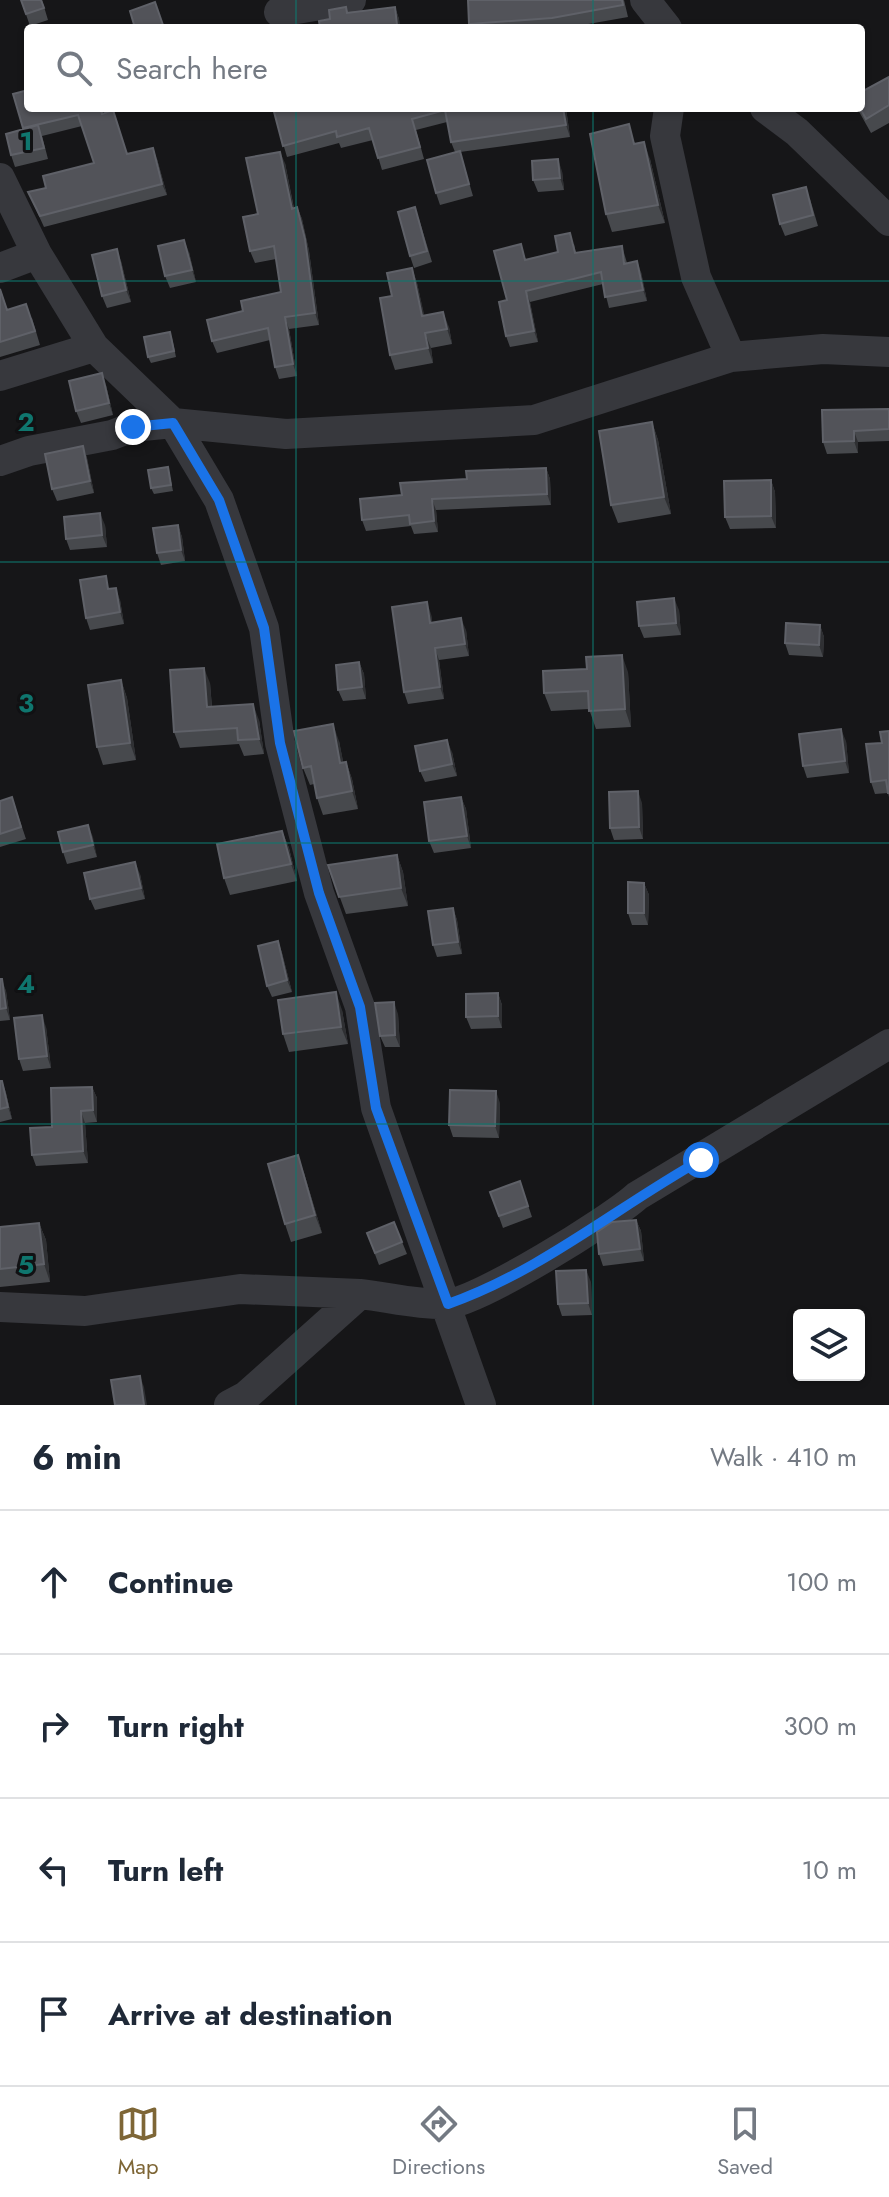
<!DOCTYPE html>
<html lang="en">
<head>
<meta charset="utf-8">
<style>
  body { margin:0; font-family:Jost,sans-serif; background:#f2f2f3; color:#1f2937 }
  .controls { position:absolute; right:24px; bottom:24px; display:grid; overflow:hidden; border-radius:8px; box-shadow:0 2px 6px #0004 }
  .controls button { width:72px; height:72px; display:grid; place-items:center; padding:0; border:0; border-bottom:2px solid #e0e1e3; background:#fff; color:#1f2937; font:40px sans-serif }
  .stop { position:absolute; width:24px; height:24px; margin:-18px; border:6px solid #1a73e8; border-radius:50%; background:#fff }
  .stop.end { background:#1a73e8; border-color:#fff; box-shadow:0 2px 8px #0008 }
  .list { margin:0; padding:0; list-style:none }
  h2 { display:flex; justify-content:space-between; align-items:center; height:104px; margin:0; padding:0 32px; font-size:34px }
  h2 small { font-size:26px; font-weight:400; color:#747a83 }
  .list li { display:grid; grid-template-columns:52px 1fr auto; gap:24px; align-items:center; box-sizing:border-box; height:144px; padding:0 32px; border-top:2px solid #e0e1e3 }
  .list b { display:block; font-size:30px; white-space:nowrap }
  .list em { font-size:26px; font-style:normal; color:#747a83 }
  .icon { flex:none; width:44px; height:44px; fill:none; stroke:currentColor; stroke-width:2; stroke-linecap:round; stroke-linejoin:round }
  .map { position:relative; flex:none; width:889px; height:1405px; overflow:hidden }
  .search { position:absolute; background:#fff; box-shadow:0 2px 6px #0004; left:24px; right:24px; top:24px; height:88px; display:flex; align-items:center; gap:20px; box-sizing:border-box; padding:0 28px; border-radius:8px; color:#747a83; font-size:30px }
  .sheet { height:680px; background:#fff }
  nav { display:flex; justify-content:space-around; align-items:center; box-sizing:border-box; height:112px; border-top:2px solid #e0e1e3; background:#fff; font-size:22px; color:#747a83 }
  nav a { display:grid; justify-items:center; gap:4px }
  nav .on { color:#7e6636 }
  .map>svg:first-child { display:block }
  .lines { fill:none; stroke-linecap:round; stroke-linejoin:round }
  .minor { stroke:#37383d; stroke-width:30 }
  .wall { fill:#47494d }
  .shaded-wall { fill:#2f3033 }
  .building { fill:#525359; stroke:#5f6168; stroke-width:2 }
  .route { stroke:#1a73e8; stroke-width:10 }
  .grid { fill:none; stroke:#0f766e; stroke-width:2; stroke-opacity:0.55 }
  .grid-label { font-size:26px; text-anchor:middle; font-weight:bold; fill:#0f766e; stroke:#111113; stroke-width:6; stroke-linejoin:round; paint-order:stroke }
</style>
</head>
<body>
<div class="map">
<svg width="889" height="1405" viewBox="0 0 889 1405">
  <rect width="100%" height="100%" fill="#161618"/>
  <g class="lines">
    <path class="minor" d="M 645,0 L 667,28
      M 279,12 L 351,0
      M 669,108 L 665,136 L 696,277 L 731,357
      M 765,108 L 797,132 L 889,221
      M 0,178 L 37,254 L 94,347 L 173,423 L 219,500 L 264,628 L 280,743 L 319,893 L 360,1007 L 376,1108 L 481,1405
      M 0,268 L 37,254
      M 0,376 L 94,347
      M 0,461 L 29,451 L 112,435 L 133,427 L 173,423 L 286,434 L 534,420 L 731,357 L 823,349 L 889,352
      M 0,1307 L 85,1311 L 240,1289 L 360,1294
      M 229,1405 L 246,1396 L 360,1294 C 388,1297 418,1305 446,1304 C 477,1303 612,1219 637,1196 L 889,1044"/>
  </g>
  <path class="wall" d="M 21,0 L 42,0 L 48,20 L 30,26 Z
    M 624,0 L 628,17 L 566,28 L 471,28 L 469,24 Z
    M 346,7 L 348,12 L 395,7 L 399,19 L 400,28 L 320,28 Z
    M 889,77 L 889,123 L 871,133 L 857,108 L 861,108 Z
    M 13,94 L 102,108 L 103,113 L 127,154 L 157,159 L 167,195 L 44,227 L 28,192 L 46,188 L 94,163 L 82,126 L 42,136 L 48,159 L 15,167 L 11,155 L 23,129 Z
    M 254,108 L 566,108 L 570,137 L 460,152 L 473,196 L 440,205 L 436,193 L 455,152 L 451,142 L 447,122 L 416,130 L 424,159 L 382,170 L 373,140 L 341,148 L 339,143 L 287,157 L 273,109 L 255,111 Z
    M 636,144 L 650,159 L 665,223 L 612,232 L 606,214 Z
    M 285,163 L 294,208 L 297,207 L 302,219 L 309,251 L 319,325 L 289,329 L 297,376 L 279,379 L 275,367 L 270,340 L 217,353 L 212,341 L 243,311 L 281,292 L 276,259 L 255,263 L 250,251 L 258,214 Z
    M 562,171 L 564,190 L 538,192 L 533,180 Z
    M 810,199 L 818,226 L 785,236 L 780,224 Z
    M 419,219 L 432,262 L 414,268 L 410,256 Z
    M 574,244 L 576,253 L 622,246 L 627,263 L 641,272 L 647,301 L 609,308 L 603,284 L 530,302 L 538,342 L 510,347 L 506,336 L 507,300 L 526,260 L 558,252 Z
    M 189,252 L 196,282 L 170,288 L 165,276 Z
    M 121,261 L 131,302 L 107,308 L 102,296 Z
    M 412,268 L 417,283 L 424,316 L 449,327 L 452,344 L 431,348 L 433,363 L 395,370 L 390,355 L 392,296 Z
    M 0,288 L 7,310 L 32,318 L 40,345 L 0,357 Z
    M 172,338 L 176,357 L 151,363 L 148,357 Z
    M 106,385 L 113,415 L 81,423 L 76,411 Z
    M 889,409 L 889,441 L 858,442 L 858,453 L 827,454 L 823,442 Z
    M 652,422 L 658,440 L 671,514 L 618,523 L 611,505 Z
    M 83,446 L 87,458 L 94,493 L 57,501 L 52,489 Z
    M 168,467 L 173,491 L 154,494 L 151,488 Z
    M 546,468 L 550,479 L 551,505 L 436,510 L 438,532 L 414,534 L 411,526 L 366,531 L 362,520 L 402,495 L 467,479 Z
    M 771,480 L 775,492 L 776,528 L 730,529 L 725,517 Z
    M 105,525 L 107,547 L 70,550 L 66,539 Z
    M 178,525 L 182,537 L 185,561 L 161,565 L 157,553 Z
    M 111,589 L 120,600 L 124,624 L 90,630 L 86,618 Z
    M 679,610 L 681,635 L 644,638 L 639,626 Z
    M 431,614 L 432,622 L 466,630 L 469,656 L 439,660 L 444,699 L 408,704 L 404,692 Z
    M 820,625 L 824,637 L 823,657 L 789,655 L 785,643 Z
    M 359,662 L 364,674 L 366,699 L 343,701 L 338,690 Z
    M 628,672 L 631,727 L 596,729 L 589,709 L 551,711 L 544,693 Z
    M 121,680 L 127,698 L 136,760 L 103,765 L 97,747 Z
    M 210,683 L 212,707 L 259,720 L 264,754 L 244,756 L 239,744 L 180,748 L 174,732 Z
    M 889,731 L 889,797 L 888,793 L 875,794 L 871,782 Z
    M 339,741 L 343,762 L 346,762 L 352,779 L 358,809 L 323,815 L 317,798 L 314,784 L 310,785 L 303,768 Z
    M 846,741 L 849,773 L 807,778 L 803,766 Z
    M 452,752 L 457,776 L 425,782 L 420,771 Z
    M 12,797 L 26,839 L 0,847 L 0,801 Z
    M 461,797 L 466,809 L 471,848 L 434,853 L 429,841 Z
    M 642,803 L 643,839 L 614,840 L 610,828 Z
    M 88,825 L 97,857 L 67,864 L 63,852 Z
    M 282,831 L 289,848 L 297,881 L 230,895 L 224,878 Z
    M 397,855 L 403,872 L 408,906 L 346,914 L 328,865 Z
    M 140,874 L 145,899 L 95,910 L 90,899 Z
    M 644,883 L 649,895 L 648,925 L 632,925 L 628,913 Z
    M 453,908 L 457,920 L 462,954 L 437,957 L 433,945 Z
    M 278,941 L 282,953 L 292,992 L 272,997 L 267,986 Z
    M 0,979 L 6,991 L 10,1020 L 0,1021 Z
    M 498,993 L 502,1005 L 502,1028 L 471,1029 L 466,1017 Z
    M 342,1010 L 348,1044 L 289,1052 L 283,1034 Z
    M 398,1014 L 400,1047 L 385,1047 L 380,1036 Z
    M 46,1027 L 51,1068 L 23,1071 L 19,1059 Z
    M 0,1081 L 2,1081 L 6,1093 L 12,1119 L 0,1122 Z
    M 92,1087 L 97,1098 L 97,1122 L 85,1123 L 88,1163 L 36,1166 L 32,1155 L 52,1127 Z
    M 500,1103 L 499,1138 L 453,1137 L 449,1125 Z
    M 304,1173 L 322,1233 L 291,1242 L 285,1224 Z
    M 520,1181 L 532,1217 L 503,1228 L 490,1192 Z
    M 636,1220 L 641,1231 L 644,1261 L 603,1266 L 599,1254 Z
    M 394,1222 L 407,1254 L 379,1265 L 367,1233 Z
    M 39,1223 L 46,1240 L 50,1282 L 0,1287 L 0,1227 Z
    M 591,1282 L 592,1315 L 562,1316 L 558,1304 Z"/>
  <path class="shaded-wall" d="M 395,7 L 399,19 L 400,28 L 398,28 L 397,25 Z
    M 563,108 L 566,108 L 570,137 L 566,125 Z
    M 644,142 L 650,159 L 665,223 L 658,205 Z
    M 153,148 L 157,159 L 167,195 L 162,184 Z
    M 280,152 L 285,163 L 296,220 L 292,209 Z
    M 558,159 L 562,171 L 564,190 L 560,178 Z
    M 297,207 L 302,219 L 309,251 L 319,325 L 315,313 Z
    M 184,240 L 189,252 L 196,282 L 192,270 Z
    M 117,249 L 121,261 L 131,302 L 126,290 Z
    M 637,261 L 641,272 L 647,301 L 643,290 Z
    M 412,268 L 417,283 L 428,331 L 422,316 Z
    M 526,291 L 530,302 L 538,342 L 534,331 Z
    M 443,312 L 449,327 L 452,344 L 447,329 Z
    M 285,317 L 289,329 L 297,376 L 293,364 Z
    M 425,333 L 431,348 L 433,363 L 428,348 Z
    M 102,373 L 106,385 L 113,415 L 109,403 Z
    M 652,422 L 658,440 L 671,514 L 664,497 Z
    M 854,431 L 858,442 L 858,453 L 854,441 Z
    M 83,446 L 87,458 L 94,493 L 90,481 Z
    M 546,468 L 550,479 L 551,505 L 547,494 Z
    M 771,480 L 775,492 L 776,528 L 771,516 Z
    M 432,499 L 436,510 L 438,532 L 434,521 Z
    M 100,513 L 105,525 L 107,547 L 102,535 Z
    M 178,525 L 182,537 L 185,561 L 181,550 Z
    M 116,588 L 120,600 L 124,624 L 120,612 Z
    M 674,598 L 679,610 L 681,635 L 676,623 Z
    M 427,602 L 431,614 L 434,635 L 430,623 Z
    M 461,618 L 466,630 L 469,656 L 465,644 Z
    M 820,625 L 824,637 L 823,657 L 819,645 Z
    M 435,648 L 439,660 L 444,699 L 440,687 Z
    M 622,655 L 628,672 L 631,727 L 625,709 Z
    M 359,662 L 364,674 L 366,699 L 362,687 Z
    M 204,668 L 210,683 L 213,723 L 207,707 Z
    M 121,680 L 127,698 L 136,760 L 130,743 Z
    M 253,704 L 259,720 L 264,754 L 259,739 Z
    M 333,724 L 339,741 L 347,780 L 340,763 Z
    M 841,729 L 846,741 L 849,773 L 845,761 Z
    M 447,740 L 452,752 L 457,776 L 452,764 Z
    M 346,762 L 352,779 L 358,809 L 352,791 Z
    M 638,791 L 642,803 L 643,839 L 639,827 Z
    M 461,797 L 466,809 L 471,848 L 467,836 Z
    M 88,825 L 93,837 L 97,857 L 93,845 Z
    M 282,831 L 289,848 L 297,881 L 291,864 Z
    M 397,855 L 403,872 L 408,906 L 401,888 Z
    M 135,862 L 140,874 L 145,899 L 141,888 Z
    M 644,883 L 649,895 L 648,925 L 644,913 Z
    M 453,908 L 457,920 L 462,954 L 458,942 Z
    M 278,941 L 282,953 L 292,992 L 287,980 Z
    M 2,979 L 6,991 L 10,1020 L 6,1008 Z
    M 336,992 L 342,1010 L 348,1044 L 341,1027 Z
    M 498,993 L 502,1005 L 502,1028 L 498,1016 Z
    M 394,1002 L 398,1014 L 400,1047 L 395,1035 Z
    M 42,1015 L 46,1027 L 51,1068 L 47,1056 Z
    M 2,1081 L 6,1093 L 12,1119 L 8,1107 Z
    M 92,1087 L 97,1098 L 97,1122 L 93,1110 Z
    M 496,1091 L 500,1103 L 499,1138 L 495,1126 Z
    M 81,1111 L 85,1123 L 88,1163 L 83,1151 Z
    M 298,1155 L 304,1173 L 322,1233 L 315,1215 Z
    M 636,1220 L 641,1231 L 644,1261 L 640,1249 Z
    M 39,1223 L 46,1240 L 50,1282 L 44,1264 Z
    M 586,1270 L 591,1282 L 592,1315 L 588,1303 Z
    M 140,1376 L 144,1387 L 147,1405 L 144,1405 Z"/>
  <path class="building" d="M 21,0 L 41,0 L 44,8 L 26,14 Z
    M 468,0 L 622,0 L 623,5 L 552,18 L 469,24 Z
    M 155,2 L 164,28 L 135,28 L 130,11 Z
    M 346,7 L 347,13 L 395,7 L 397,25 L 369,28 L 320,28 L 319,21 L 330,19 L 329,10 Z
    M 889,77 L 889,105 L 866,119 L 860,108 L 861,108 L 861,92 Z
    M 28,90 L 28,108 L 100,108 L 102,114 L 113,110 L 127,154 L 153,148 L 162,184 L 40,216 L 28,192 L 46,188 L 43,176 L 94,163 L 78,115 L 23,128 L 13,94 Z
    M 273,108 L 563,108 L 566,125 L 451,142 L 445,110 L 412,119 L 420,147 L 378,158 L 369,128 L 337,137 L 336,131 L 283,146 Z
    M 629,124 L 634,144 L 644,142 L 658,205 L 606,214 L 590,134 Z
    M 38,125 L 44,148 L 11,155 L 6,134 Z
    M 460,151 L 469,184 L 436,193 L 427,160 Z
    M 280,152 L 292,209 L 297,207 L 305,239 L 315,313 L 285,317 L 293,364 L 275,367 L 268,328 L 212,341 L 207,320 L 243,311 L 241,301 L 281,292 L 274,246 L 250,251 L 243,217 L 258,214 L 246,158 Z
    M 558,159 L 560,178 L 533,180 L 532,161 Z
    M 806,187 L 813,215 L 780,224 L 773,195 Z
    M 415,207 L 427,251 L 410,256 L 398,212 Z
    M 570,233 L 575,253 L 622,246 L 624,264 L 637,261 L 643,290 L 605,297 L 601,272 L 526,291 L 534,331 L 506,336 L 499,302 L 507,300 L 494,251 L 521,244 L 525,260 L 558,252 L 555,236 Z
    M 184,240 L 192,270 L 165,276 L 158,246 Z
    M 117,249 L 126,290 L 102,296 L 92,255 Z
    M 412,268 L 422,316 L 443,312 L 447,329 L 425,333 L 428,348 L 390,355 L 380,298 L 392,296 L 387,273 Z
    M 0,289 L 7,310 L 26,304 L 35,331 L 0,342 Z
    M 170,332 L 174,351 L 148,357 L 144,337 Z
    M 102,373 L 109,403 L 76,411 L 69,381 Z
    M 889,409 L 889,429 L 854,431 L 854,441 L 823,442 L 822,410 Z
    M 652,422 L 664,497 L 611,505 L 599,431 Z
    M 83,446 L 90,481 L 52,489 L 45,454 Z
    M 168,467 L 171,485 L 151,488 L 148,470 Z
    M 546,468 L 547,494 L 432,499 L 434,521 L 410,524 L 409,515 L 362,520 L 360,499 L 402,495 L 400,483 L 467,479 L 466,471 Z
    M 771,480 L 771,516 L 725,517 L 724,481 Z
    M 100,513 L 102,535 L 66,539 L 64,517 Z
    M 178,525 L 181,550 L 157,553 L 153,528 Z
    M 106,576 L 108,589 L 116,588 L 120,612 L 86,618 L 80,580 Z
    M 674,598 L 676,623 L 639,626 L 637,602 Z
    M 427,602 L 430,623 L 461,618 L 465,644 L 435,648 L 440,687 L 404,692 L 392,607 Z
    M 786,623 L 820,625 L 819,645 L 785,643 Z
    M 622,655 L 625,709 L 589,711 L 588,691 L 544,693 L 543,671 L 587,669 L 586,657 Z
    M 359,662 L 362,687 L 338,690 L 336,665 Z
    M 204,668 L 207,707 L 253,704 L 259,739 L 238,740 L 237,728 L 174,732 L 170,670 Z
    M 121,680 L 130,743 L 97,747 L 88,685 Z
    M 333,724 L 340,763 L 346,762 L 352,791 L 317,798 L 311,766 L 303,768 L 294,731 Z
    M 841,729 L 845,761 L 803,766 L 799,734 Z
    M 889,731 L 889,793 L 888,793 L 886,780 L 871,782 L 866,744 L 882,743 L 880,732 Z
    M 447,740 L 452,764 L 420,771 L 415,746 Z
    M 638,791 L 639,827 L 610,828 L 609,792 Z
    M 12,797 L 21,827 L 0,834 L 0,801 Z
    M 461,797 L 467,836 L 429,841 L 424,802 Z
    M 88,825 L 93,845 L 63,852 L 58,832 Z
    M 282,831 L 291,864 L 224,878 L 217,844 Z
    M 397,855 L 401,888 L 339,897 L 328,865 Z
    M 135,862 L 141,888 L 90,899 L 84,873 Z
    M 628,882 L 644,883 L 644,913 L 628,913 Z
    M 453,908 L 458,942 L 433,945 L 428,911 Z
    M 278,941 L 287,980 L 267,986 L 258,946 Z
    M 0,979 L 2,979 L 6,1008 L 0,1009 Z
    M 336,992 L 341,1027 L 283,1034 L 278,1000 Z
    M 498,993 L 498,1016 L 466,1017 L 466,994 Z
    M 394,1002 L 395,1035 L 380,1036 L 375,1003 Z
    M 42,1015 L 47,1056 L 19,1059 L 14,1018 Z
    M 0,1081 L 2,1081 L 8,1107 L 0,1109 Z
    M 92,1087 L 93,1110 L 81,1111 L 83,1151 L 32,1155 L 30,1128 L 52,1127 L 51,1088 Z
    M 450,1090 L 496,1091 L 495,1126 L 449,1125 Z
    M 298,1155 L 315,1215 L 285,1224 L 268,1164 Z
    M 520,1181 L 528,1206 L 499,1216 L 490,1192 Z
    M 636,1220 L 640,1249 L 599,1254 L 597,1232 L 612,1222 Z
    M 394,1222 L 402,1242 L 375,1253 L 367,1233 Z
    M 39,1223 L 44,1264 L 0,1269 L 0,1227 Z
    M 586,1270 L 588,1303 L 558,1304 L 556,1271 Z
    M 140,1376 L 144,1405 L 115,1405 L 111,1380 Z"/>
  <g class="lines">
    <path class="route" d="M 133,427 L 173,423 L 219,500 L 264,628 L 280,743 L 319,893 L 360,1007 L 376,1108 L 448,1304 C 540,1272 617,1207 701,1160"/>
  </g>
  <path class="grid" d="M 296,0 L 296,28M 593,0 L 593,28M 296,108 L 296,1405M 593,108 L 593,1405M 0,281 L 889,281M 0,562 L 889,562M 0,843 L 889,843M 0,1124 L 889,1124"/>
  <g class="grid-label">
    <text x="26" y="150">1</text>
    <text x="26" y="431">2</text>
    <text x="26" y="712">3</text>
    <text x="26" y="993">4</text>
    <text x="26" y="1274">5</text>
  </g>
</svg>
<div class="controls">
<button><svg class="icon" aria-label="layers" viewBox="0 0 24 24"><path d="M12 4l9 5-9 5-9-5zM3 14l9 5 9-5"/></svg></button>
</div>
<div class="stop" style="left:701px;top:1160px"></div>
<div class="stop end" style="left:133px;top:427px"></div>
<div class="search"><svg class="icon" aria-label="search" viewBox="0 0 24 24"><circle cx="10" cy="10" r="6"/><path d="M15 15l6 6"/></svg>Search here</div>
</div>
<section class="sheet">
<h2>6 min<small>Walk · 410 m</small></h2>
<ul class="list">
<li><svg class="icon" aria-label="ahead" viewBox="0 0 24 24"><path d="M12 20V5M6 11l6-6 6 6"/></svg><div><b>Continue</b></div><em>100 m</em></li>
<li><svg class="icon" aria-label="right" viewBox="0 0 24 24"><path d="M7 20v-9h11M14 6l5 5-5 5"/></svg><div><b>Turn right</b></div><em>300 m</em></li>
<li><svg class="icon" aria-label="left" viewBox="0 0 24 24"><path d="M17 20v-9H6M10 6l-5 5 5 5"/></svg><div><b>Turn left</b></div><em>10 m</em></li>
<li><svg class="icon" aria-label="arrive" viewBox="0 0 24 24"><path d="M6 21V4h12l-3 4 3 4H6"/></svg><div><b>Arrive at destination</b></div></li>
</ul>
</section>
<nav>
<a class="on"><svg class="icon" aria-label="map" viewBox="0 0 24 24"><path d="M3 6l6-2 6 2 6-2v14l-6 2-6-2-6 2zM9 4v14M15 6v14"/></svg>Map</a>
<a><svg class="icon" aria-label="directions" viewBox="0 0 24 24"><path d="M12 3l9 9-9 9-9-9zM9 14v-3h6M13 9l2 2-2 2"/></svg>Directions</a>
<a><svg class="icon" aria-label="saved" viewBox="0 0 24 24"><path d="M7 4h10v16l-5-4-5 4z"/></svg>Saved</a>
</nav>
</body>
</html>
